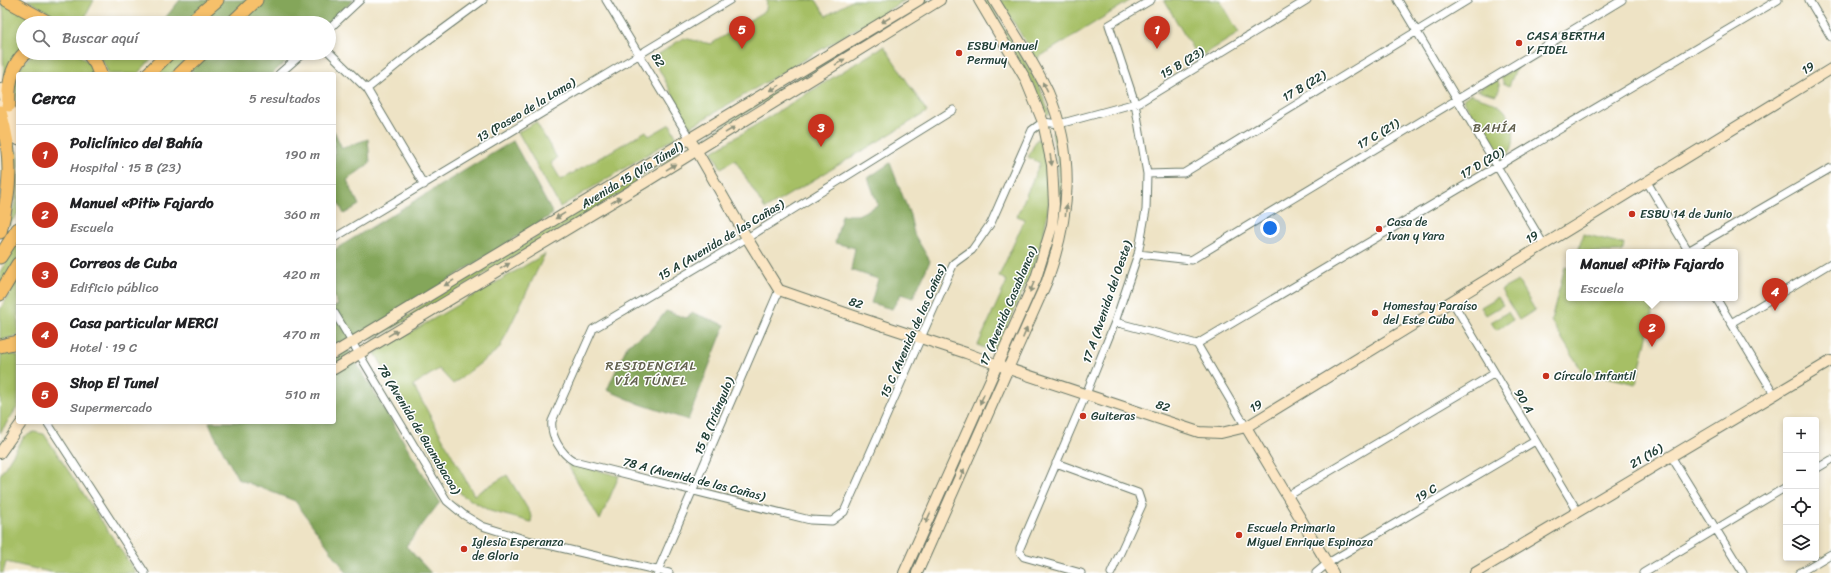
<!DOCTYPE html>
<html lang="es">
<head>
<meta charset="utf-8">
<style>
  body { margin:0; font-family:Sriracha,sans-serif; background:#f6f6f6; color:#202124 }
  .controls { position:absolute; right:12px; bottom:12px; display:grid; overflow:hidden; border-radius:4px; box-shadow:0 2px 6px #0003 }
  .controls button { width:36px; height:36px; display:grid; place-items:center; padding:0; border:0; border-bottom:1px solid #e0e0e0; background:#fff; color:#202124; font:20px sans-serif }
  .you { position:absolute; left:1270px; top:228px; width:14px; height:14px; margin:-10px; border:3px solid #fff; border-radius:50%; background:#1a73e8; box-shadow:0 0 0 6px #1a73e833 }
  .badge { display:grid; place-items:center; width:26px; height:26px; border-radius:50%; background:#c8321e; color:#fff; font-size:13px; font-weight:700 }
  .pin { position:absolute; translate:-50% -33px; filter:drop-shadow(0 1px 2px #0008) }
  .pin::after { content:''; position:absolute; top:21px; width:14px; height:12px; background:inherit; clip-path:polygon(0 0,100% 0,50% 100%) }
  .popup { position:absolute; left:1566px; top:249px; width:172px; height:52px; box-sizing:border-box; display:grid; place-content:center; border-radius:4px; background:#fff; filter:drop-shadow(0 1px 3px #0005); font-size:13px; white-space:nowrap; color:#757577 }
  .popup b { font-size:15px; color:#202124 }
  .popup::after { content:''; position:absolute; left:50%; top:100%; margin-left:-8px; border:8px solid transparent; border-top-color:#fff }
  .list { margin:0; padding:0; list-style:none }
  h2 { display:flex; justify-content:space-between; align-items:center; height:52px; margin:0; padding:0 16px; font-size:17px }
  h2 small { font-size:13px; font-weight:400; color:#757577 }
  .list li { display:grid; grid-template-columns:26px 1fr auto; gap:12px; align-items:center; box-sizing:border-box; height:60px; padding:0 16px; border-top:1px solid #e0e0e0 }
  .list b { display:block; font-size:15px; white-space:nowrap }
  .list p { margin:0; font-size:13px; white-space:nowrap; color:#757577 }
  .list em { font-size:13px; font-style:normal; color:#757577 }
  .icon { flex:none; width:22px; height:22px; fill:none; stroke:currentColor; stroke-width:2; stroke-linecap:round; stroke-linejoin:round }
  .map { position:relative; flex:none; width:1831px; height:573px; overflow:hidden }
  .search { position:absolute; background:#fff; box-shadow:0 2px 6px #0003; left:16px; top:16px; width:320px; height:44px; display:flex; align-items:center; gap:10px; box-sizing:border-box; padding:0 14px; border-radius:22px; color:#757577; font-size:15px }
  .panel { position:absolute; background:#fff; box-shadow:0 2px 6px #0003; left:16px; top:72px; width:320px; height:352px; border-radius:4px }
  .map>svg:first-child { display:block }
  .green { fill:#a6bf65; stroke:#627e4c }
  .forest { fill:#84a65a; stroke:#527247 }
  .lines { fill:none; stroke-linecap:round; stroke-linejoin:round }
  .street-casing { stroke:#677767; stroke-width:9 }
  .secondary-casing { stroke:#677767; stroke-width:12 }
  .highway-casing { stroke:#677767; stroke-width:15 }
  .street { stroke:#fff; stroke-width:7 }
  .secondary { stroke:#fbe6c4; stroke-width:10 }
  .highway { stroke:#f6c06b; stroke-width:13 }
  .oneway { fill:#8d927c }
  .poi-dot { fill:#c8321e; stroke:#fff; stroke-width:1.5 }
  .labels { text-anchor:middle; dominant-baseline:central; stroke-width:3; stroke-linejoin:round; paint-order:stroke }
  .poi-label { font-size:12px; fill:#1f3d34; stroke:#fff; text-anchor:start }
  .street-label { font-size:12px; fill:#1f3d34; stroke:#fff }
  .neighbourhood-label { font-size:13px; letter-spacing:1px; fill:#62614e; stroke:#fff }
</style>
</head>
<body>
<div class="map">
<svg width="1831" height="573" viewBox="0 0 1831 573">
  <rect width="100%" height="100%" fill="#fff"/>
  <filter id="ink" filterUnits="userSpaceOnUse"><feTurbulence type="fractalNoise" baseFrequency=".025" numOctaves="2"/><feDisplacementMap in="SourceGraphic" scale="8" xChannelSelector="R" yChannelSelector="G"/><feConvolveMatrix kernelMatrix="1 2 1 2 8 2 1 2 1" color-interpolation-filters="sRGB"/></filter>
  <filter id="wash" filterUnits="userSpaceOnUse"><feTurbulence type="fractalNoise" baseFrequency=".012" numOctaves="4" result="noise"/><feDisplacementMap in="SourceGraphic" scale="16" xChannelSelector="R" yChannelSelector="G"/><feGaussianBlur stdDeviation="0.9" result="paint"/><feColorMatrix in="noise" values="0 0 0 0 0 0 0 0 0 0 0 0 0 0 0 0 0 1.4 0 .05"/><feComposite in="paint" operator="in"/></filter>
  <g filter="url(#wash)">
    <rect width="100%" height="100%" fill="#eee3c5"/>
    <path class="green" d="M 27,0 L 94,0 L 82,23 L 69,23 Z
      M 767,0 L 816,0 L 826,16 L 853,0 L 905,0 L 690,127 L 653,58 L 683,38 L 711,44 L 766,10 Z
      M 925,0 L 930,0 L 911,13 L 700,141 L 751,106 Z
      M 988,0 L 1038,84 L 1050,114 L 1047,115 L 1033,84 L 984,2 Z
      M 1000,0 L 1131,0 L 1036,59 Z
      M 1164,0 L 1220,0 L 1239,33 L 1198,58 Z
      M 2,2 L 40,23 L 23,23 L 23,47 L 5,76 C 0,53 7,26 2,2 Z
      M 884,46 L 927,112 L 765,209 L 735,160 L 721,168 L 712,152 Z
      M 34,53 L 77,53 L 89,63 L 95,74 L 18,74 L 18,109 C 9,88 17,66 34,53 Z
      M 96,53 L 118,57 L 157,53 L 137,74 L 108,74 L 106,67 Z
      M 177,53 L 192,53 L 172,74 L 158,74 Z
      M 1517,67 L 1509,86 L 1504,84 L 1501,77 Z
      M 1497,79 C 1500,85 1501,90 1496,95 L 1477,90 Z
      M 1470,94 C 1480,98 1494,101 1502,108 C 1513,118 1519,144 1507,155 C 1505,157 1502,158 1499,160 L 1463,99 Z
      M 536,122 L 557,158 L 551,163 L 561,180 L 646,131 L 649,136 L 670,124 L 676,137 L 560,207 L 518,132 Z
      M 1055,132 C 1057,143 1061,154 1062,165 C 1067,237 1036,294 1009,358 L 1005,356 L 1058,194 L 1058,164 L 1052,133 Z
      M 1037,139 L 1044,142 C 1046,163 1051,187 1048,209 C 1042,258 1014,308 995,353 L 978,345 L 1007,281 L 999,276 L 1025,219 L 1017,216 L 1040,163 L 1028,157 Z
      M 14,147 L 18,154 L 18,213 L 8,227 L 16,198 Z
      M 681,150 L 682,152 L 643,175 L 631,187 L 373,340 L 372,338 L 413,313 L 418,308 Z
      M 1583,234 L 1624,244 L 1622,252 L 1578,252 Z
      M 18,242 L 18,257 L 0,286 L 0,272 Z
      M 545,254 L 499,349 L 453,384 L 439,369 L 413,385 L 474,495 L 507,475 L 532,516 L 531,522 L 490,511 L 462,495 L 445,474 L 375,353 Z
      M 1565,267 L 1569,268 L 1569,298 L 1656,298 L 1636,384 L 1582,371 L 1551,321 Z
      M 18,279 L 18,336 L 0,340 L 0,310 Z
      M 1518,281 L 1535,310 L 1519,320 L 1501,290 Z
      M 1498,297 L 1503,305 L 1486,315 L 1481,307 Z
      M 1508,312 L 1513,320 L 1496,330 L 1491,322 Z
      M 1,350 L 18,356 L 18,406 L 0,433 Z
      M 997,375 L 1001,376 L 912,573 L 908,573 Z
      M 34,432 L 44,434 L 136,573 L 54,573 L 6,562 L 3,573 L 0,573 L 0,475 L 24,437 Z
      M 566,462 L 619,476 L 600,520 Z"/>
    <path class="forest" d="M 180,0 L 354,0 L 328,23 L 161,23 Z
      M 181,53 L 295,53 L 272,74 L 194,74 Z
      M 334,131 L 342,148 L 368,139 L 370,163 L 347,180 L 359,205 L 344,214 L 334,194 Z
      M 513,141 L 553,214 L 346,345 L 440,502 L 406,546 L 431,573 L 347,573 L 295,501 L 238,479 L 214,434 L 209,422 L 334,422 L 334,307 L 338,305 L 334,296 L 334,250 Z
      M 890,163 L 910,215 L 914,234 L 930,261 L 913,298 L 901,294 L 892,309 L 871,303 L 878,279 L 851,270 L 855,248 L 835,243 L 842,215 L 858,215 L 878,205 L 868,178 Z
      M 666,311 L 686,318 L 693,313 L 725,325 L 688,420 L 640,404 L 607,390 L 628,344 L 651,330 Z"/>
  </g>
  <g filter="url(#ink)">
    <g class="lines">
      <defs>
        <path id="street" d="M 606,0 L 690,139
          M 1398,0 L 1544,245
          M 1809,0 L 1831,37
          M 329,29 L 360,0
          M 329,52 L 367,89 L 424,185
          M 279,74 L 303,53
          M 367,89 L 419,47 L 483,0
          M 953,110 L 747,238 L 593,329 L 552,421 C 550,435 561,454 574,461 L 810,520 L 832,521 L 844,512 L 954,263 L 972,250 L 991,223 L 1032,130 L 1043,122 L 1059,124 L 1140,102 L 1307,0
          M 1147,174 L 1184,173 L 1468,0
          M 1647,182 L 1689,252
          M 334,238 L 730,0
          M 1688,251 L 1831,168
          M 1138,254 L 1191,260 L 1622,0
          M 1716,298 L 1774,394
          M 1452,301 L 1578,512
          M 334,312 L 447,501 L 464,515 L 482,526 L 527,540 L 669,573
          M 1115,322 L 1197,344
          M 1731,323 L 1831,263
          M 1197,344 L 1778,0
          M 1197,344 L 1246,427
          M 47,422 L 145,573
          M 1671,456 L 1743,573
          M 1056,463 L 1138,493 L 1142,505 L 1111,573
          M 1816,469 L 1831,460
          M 1288,496 L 1495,373
          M 657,573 L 779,290
          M 1081,573 L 1024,557 L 1020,552 L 1020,548 L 1086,394 L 1115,322 L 1138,254 L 1146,210 L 1147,174 L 1135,103 L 1109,25 L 1151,0
          M 1316,573 L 1328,563 L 1535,441
          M 1643,573 L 1786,487
          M 1799,573 L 1831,554"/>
        <path id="secondary" d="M 0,88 L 18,124
          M 0,105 L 18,140
          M 690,139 L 747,238 L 779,290 L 854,316 L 966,353 L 1009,369 L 1199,432 L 1221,433 L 1246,427 L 1831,69
          M 334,353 L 919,0
          M 334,369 L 644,183 L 940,0
          M 1246,427 L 1333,573
          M 0,453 L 22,422
          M 904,573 L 1036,278 L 1052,226 L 1054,204 L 1052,165 L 1043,122 L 1025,78 L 979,0
          M 917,573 L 1047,281 C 1070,216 1076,157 1048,92 C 1033,60 1012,30 994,0
          M 1475,573 L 1831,361"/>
        <path id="highway" d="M 7,0 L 49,23
          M 190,23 L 217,0
          M 232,23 L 256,0
          M 88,53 L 96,64 L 100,74
          M 148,74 L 169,53
          M 180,74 L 202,53
          M 9,105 C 8,87 10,67 25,53
          M 0,112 C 13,156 11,188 0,232
          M 0,257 L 18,229
          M 0,294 L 18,264
          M 0,346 L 18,342"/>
      </defs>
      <use href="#street" class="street-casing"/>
      <use href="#secondary" class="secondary-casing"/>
      <use href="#highway" class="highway-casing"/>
      <use href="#street" class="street"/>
      <use href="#secondary" class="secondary"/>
      <use href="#highway" class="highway"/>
    </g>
    <defs><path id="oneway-solid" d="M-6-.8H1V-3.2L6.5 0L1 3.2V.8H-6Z"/></defs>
    <g class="oneway">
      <use href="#oneway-solid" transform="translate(886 20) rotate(149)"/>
      <use href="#oneway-solid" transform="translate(840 62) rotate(-32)"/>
      <use href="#oneway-solid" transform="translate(1045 87) rotate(-117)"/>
      <use href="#oneway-solid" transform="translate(775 88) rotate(149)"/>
      <use href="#oneway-solid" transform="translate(730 130) rotate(-32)"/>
      <use href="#oneway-solid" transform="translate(1051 160) rotate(81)"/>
      <use href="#oneway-solid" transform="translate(671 167) rotate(-32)"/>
      <use href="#oneway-solid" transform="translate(616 200) rotate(-31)"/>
      <use href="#oneway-solid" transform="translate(1066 210) rotate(-84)"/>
      <use href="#oneway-solid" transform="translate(560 216) rotate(149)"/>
      <use href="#oneway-solid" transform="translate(505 266) rotate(-31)"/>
      <use href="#oneway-solid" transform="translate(449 283) rotate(149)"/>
      <use href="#oneway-solid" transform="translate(1032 287) rotate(113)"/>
      <use href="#oneway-solid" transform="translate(393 333) rotate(-31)"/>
      <use href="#oneway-solid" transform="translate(1025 333) rotate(-67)"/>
      <use href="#oneway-solid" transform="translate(982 399) rotate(114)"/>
      <use href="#oneway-solid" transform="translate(962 474) rotate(-66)"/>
      <use href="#oneway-solid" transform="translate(928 518) rotate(114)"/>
    </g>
  </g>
  <g class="poi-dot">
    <circle cx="1519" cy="43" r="4"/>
    <circle cx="959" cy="53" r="4"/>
    <circle cx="1632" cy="214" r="4"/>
    <circle cx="1379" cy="229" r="4"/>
    <circle cx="1375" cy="313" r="4"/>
    <circle cx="1546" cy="376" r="4"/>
    <circle cx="1083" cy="416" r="4"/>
    <circle cx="1239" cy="535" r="4"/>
    <circle cx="464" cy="549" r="4"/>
  </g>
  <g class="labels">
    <g class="poi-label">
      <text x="1527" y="36">CASA BERTHA<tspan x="1527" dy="14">Y FIDEL</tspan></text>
      <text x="967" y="46">ESBU Manuel<tspan x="967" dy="14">Permuy</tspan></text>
      <text x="1640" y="214">ESBU 14 de Junio</text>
      <text x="1387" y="222">Casa de<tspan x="1387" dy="14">Ivan y Yara</tspan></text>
      <text x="1383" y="306">Homestay Paraíso<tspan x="1383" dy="14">del Este Cuba</tspan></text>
      <text x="1554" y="376">Círculo Infantil</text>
      <text x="1091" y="416">Guiteras</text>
      <text x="1247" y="528">Escuela Primaria<tspan x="1247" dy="14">Miguel Enrique Espinoza</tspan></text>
      <text x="472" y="542">Iglesia Esperanza<tspan x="472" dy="14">de Gloria</tspan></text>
    </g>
    <g class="street-label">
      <text transform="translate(658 60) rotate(59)">82</text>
      <text transform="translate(1182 63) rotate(-31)">15 B (23)</text>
      <text transform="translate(1808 68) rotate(-31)">19</text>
      <text transform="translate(1304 86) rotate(-31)">17 B (22)</text>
      <text transform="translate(526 110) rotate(-31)">13 (Paseo de la Loma)</text>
      <text transform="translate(1378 134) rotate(-31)">17 C (21)</text>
      <text transform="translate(1482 163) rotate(-31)">17 D (20)</text>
      <text transform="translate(632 175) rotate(-31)">Avenida 15 (Vía Túnel)</text>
      <text transform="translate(1532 237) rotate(-31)">19</text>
      <text transform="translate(721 240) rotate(-31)">15 A (Avenida de las Cañas)</text>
      <text transform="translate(1107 302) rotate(-71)">17 A (Avenida del Oeste)</text>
      <text transform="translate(856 303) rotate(19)">82</text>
      <text transform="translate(1008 306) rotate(-67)">17 (Avenida Casablanca)</text>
      <text transform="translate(913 331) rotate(-66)">15 C (Avenida de las Cañas)</text>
      <text transform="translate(1524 401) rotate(59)">90 A</text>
      <text transform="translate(1163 406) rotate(19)">82</text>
      <text transform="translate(1256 406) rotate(-31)">19</text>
      <text transform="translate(714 416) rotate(-67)">15 B (Triángulo)</text>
      <text transform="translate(419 429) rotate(59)">78 (Avenida de Guanabacoa)</text>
      <text transform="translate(1646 456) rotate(-31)">21 (16)</text>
      <text transform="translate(694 479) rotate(14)">78 A (Avenida de las Cañas)</text>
      <text transform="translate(1426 493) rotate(-31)">19 C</text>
    </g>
    <g class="neighbourhood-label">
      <text x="1495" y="127">BAHÍA</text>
      <text x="651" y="365">RESIDENCIAL<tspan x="651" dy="15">VÍA TÚNEL</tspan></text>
    </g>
  </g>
</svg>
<div class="controls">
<button>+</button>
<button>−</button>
<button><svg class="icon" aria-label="locate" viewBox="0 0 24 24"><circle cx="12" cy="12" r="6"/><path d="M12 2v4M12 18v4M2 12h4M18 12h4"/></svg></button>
<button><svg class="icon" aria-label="layers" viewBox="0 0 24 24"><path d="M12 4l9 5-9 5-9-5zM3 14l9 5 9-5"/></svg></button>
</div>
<div class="you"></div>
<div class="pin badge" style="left:1157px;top:49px">1</div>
<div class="pin badge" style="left:1652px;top:347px">2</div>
<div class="popup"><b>Manuel «Piti» Fajardo</b>Escuela</div>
<div class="pin badge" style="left:821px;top:147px">3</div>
<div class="pin badge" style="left:1775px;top:311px">4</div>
<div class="pin badge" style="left:742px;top:49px">5</div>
<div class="search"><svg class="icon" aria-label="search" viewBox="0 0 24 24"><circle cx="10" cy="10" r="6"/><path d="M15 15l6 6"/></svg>Buscar aquí</div>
<section class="panel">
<h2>Cerca<small>5 resultados</small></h2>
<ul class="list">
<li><span class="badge">1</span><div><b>Policlínico del Bahía</b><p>Hospital · 15 B (23)</p></div><em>190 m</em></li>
<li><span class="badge">2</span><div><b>Manuel «Piti» Fajardo</b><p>Escuela</p></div><em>360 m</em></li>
<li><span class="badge">3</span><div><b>Correos de Cuba</b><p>Edificio público</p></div><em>420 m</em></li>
<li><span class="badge">4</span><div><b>Casa particular MERCI</b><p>Hotel · 19 C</p></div><em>470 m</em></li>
<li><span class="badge">5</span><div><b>Shop El Tunel</b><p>Supermercado</p></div><em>510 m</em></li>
</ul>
</section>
</div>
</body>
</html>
